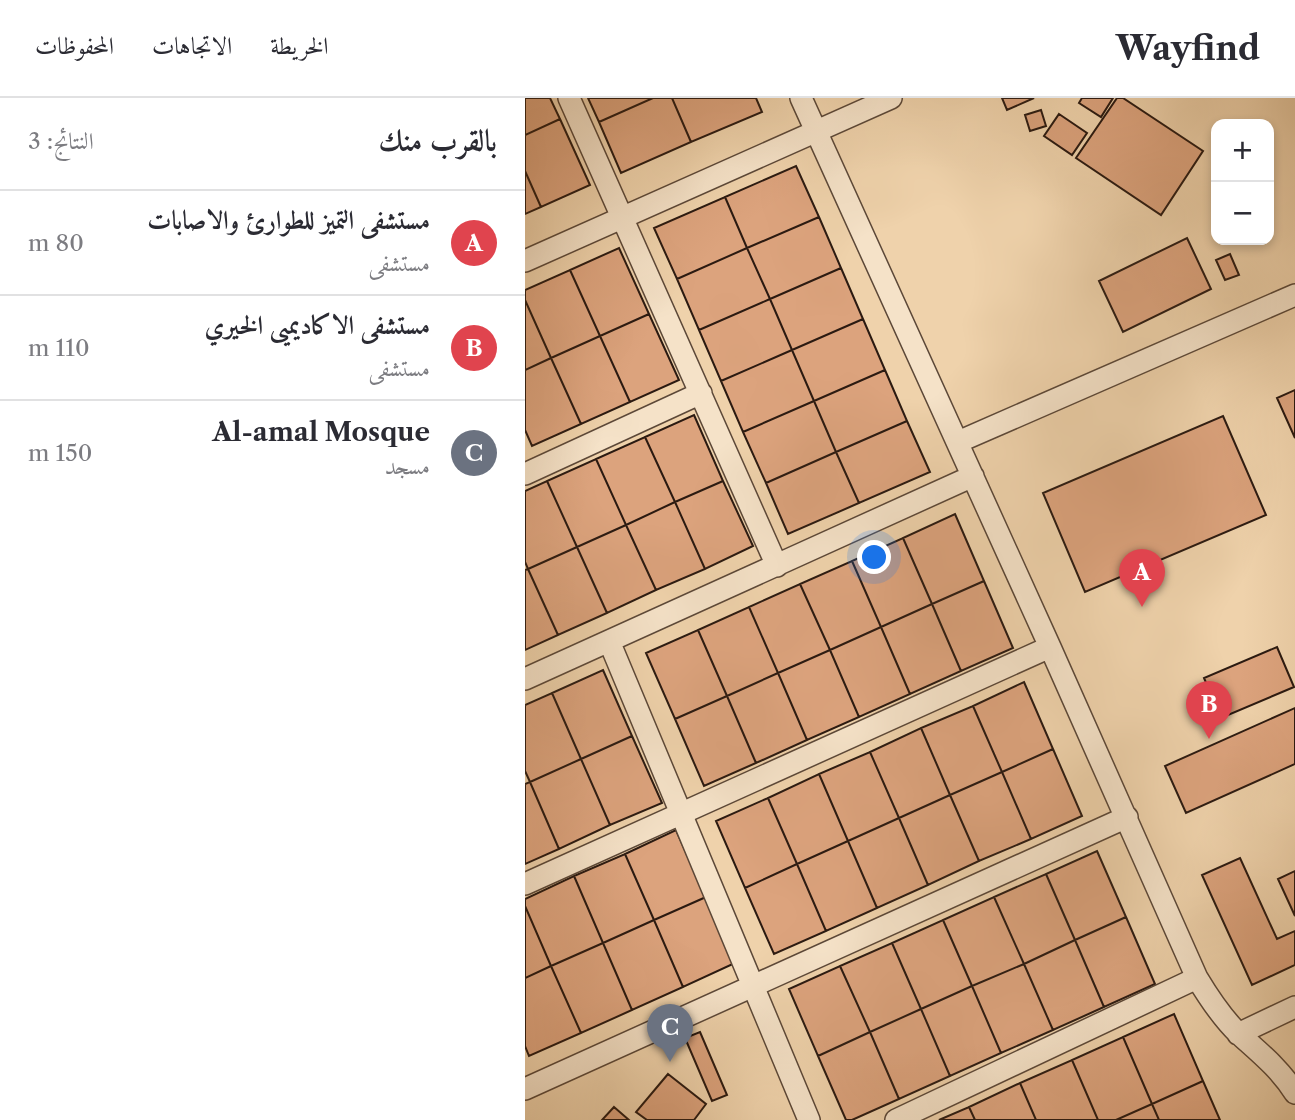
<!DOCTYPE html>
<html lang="ar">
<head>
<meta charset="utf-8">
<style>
  body { margin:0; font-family:"Libre Caslon Text",Amiri,serif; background:#f7f7f7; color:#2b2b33; direction:rtl }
  .controls { position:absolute; right:21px; top:21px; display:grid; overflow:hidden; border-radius:14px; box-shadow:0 4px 10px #0003 }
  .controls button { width:63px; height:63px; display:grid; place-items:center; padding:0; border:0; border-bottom:2px solid #e1e1e2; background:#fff; color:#2b2b33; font:35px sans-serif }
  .you { position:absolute; left:350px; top:460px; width:24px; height:24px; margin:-18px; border:5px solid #fff; border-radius:50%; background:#1a73e8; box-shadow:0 0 0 10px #1a73e833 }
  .badge { display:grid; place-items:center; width:46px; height:46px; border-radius:50%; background:#db2777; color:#fff; font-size:23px; font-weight:700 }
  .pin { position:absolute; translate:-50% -58px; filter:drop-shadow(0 2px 4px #0008) }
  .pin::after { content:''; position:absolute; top:37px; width:24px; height:21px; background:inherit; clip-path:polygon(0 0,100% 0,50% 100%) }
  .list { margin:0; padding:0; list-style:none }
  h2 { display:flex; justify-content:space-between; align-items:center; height:91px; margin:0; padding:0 28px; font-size:30px }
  h2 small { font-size:23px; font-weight:400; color:#7c7c81 }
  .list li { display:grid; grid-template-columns:46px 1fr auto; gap:21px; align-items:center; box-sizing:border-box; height:105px; padding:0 28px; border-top:2px solid #e1e1e2 }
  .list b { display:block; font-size:26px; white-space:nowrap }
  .list p { margin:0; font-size:23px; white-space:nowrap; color:#7c7c81 }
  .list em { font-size:23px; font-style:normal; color:#7c7c81 }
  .map { position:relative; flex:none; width:770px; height:1022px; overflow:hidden; direction:ltr }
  header { display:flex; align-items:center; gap:42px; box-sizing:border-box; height:98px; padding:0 35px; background:#fff; border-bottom:2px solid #e1e1e2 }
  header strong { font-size:33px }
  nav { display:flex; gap:38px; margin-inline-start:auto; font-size:24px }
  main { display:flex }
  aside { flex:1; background:#fff }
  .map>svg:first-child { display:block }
  .building { fill:#dca37d; stroke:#2b1a11; stroke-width:2 }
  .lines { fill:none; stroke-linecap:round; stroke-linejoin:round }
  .minor-casing { stroke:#5c4838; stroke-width:24 }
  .minor { stroke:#f5e2c8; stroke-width:21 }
</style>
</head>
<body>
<header>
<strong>Wayfind</strong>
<nav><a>الخريطة</a><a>الاتجاهات</a><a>المحفوظات</a></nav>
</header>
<main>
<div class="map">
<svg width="770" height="1022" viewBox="0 0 770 1022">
  <rect width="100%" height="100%" fill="#efd2ab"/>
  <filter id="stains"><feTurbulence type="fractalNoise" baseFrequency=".00286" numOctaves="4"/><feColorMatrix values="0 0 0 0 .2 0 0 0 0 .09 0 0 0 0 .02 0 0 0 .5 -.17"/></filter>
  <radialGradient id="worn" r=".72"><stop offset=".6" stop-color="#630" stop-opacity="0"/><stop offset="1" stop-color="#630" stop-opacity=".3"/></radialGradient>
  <path class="building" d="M 0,0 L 25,0 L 35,21 L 0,37 Z
    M 63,0 L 128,0 L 74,24 Z
    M 128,0 L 147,0 L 166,44 L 96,75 L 74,24 Z
    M 147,0 L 231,0 L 237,14 L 166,44 Z
    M 477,0 L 509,0 L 482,12 Z
    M 557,0 L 588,0 L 576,19 L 554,5 Z
    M 592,0 L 598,0 L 678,53 L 636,117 L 551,60 Z
    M 516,12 L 521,28 L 505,33 L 500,17 Z
    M 534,16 L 562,35 L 547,57 L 519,38 Z
    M 35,21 L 65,87 L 16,109 L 0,73 L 0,37 Z
    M 271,68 L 294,119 L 222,150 L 200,99 Z
    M 0,73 L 16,109 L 0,116 Z
    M 200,99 L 222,150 L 152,181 L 129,130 Z
    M 294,119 L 316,170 L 245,201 L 222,150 Z
    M 662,140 L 686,191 L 598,234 L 574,183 Z
    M 94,150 L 124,216 L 75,238 L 45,172 Z
    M 222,150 L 245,201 L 174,232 L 152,181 Z
    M 705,156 L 714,177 L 700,182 L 691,162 Z
    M 316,170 L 338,221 L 267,252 L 245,201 Z
    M 45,172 L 75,238 L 26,260 L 0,202 L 0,192 Z
    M 245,201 L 267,252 L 196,283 L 174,232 Z
    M 0,202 L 26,260 L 0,272 Z
    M 124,216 L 154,282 L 105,304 L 75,238 Z
    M 338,221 L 360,272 L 289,303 L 267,252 Z
    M 75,238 L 105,304 L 56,326 L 26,260 Z
    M 267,252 L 289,303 L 218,334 L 196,283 Z
    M 26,260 L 56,326 L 7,348 L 0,332 L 0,272 Z
    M 360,272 L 382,323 L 311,354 L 289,303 Z
    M 770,292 L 770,340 L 752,300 Z
    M 289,303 L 311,354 L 241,385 L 218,334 Z
    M 169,317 L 198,383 L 150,404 L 120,339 Z
    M 698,318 L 741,417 L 560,494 L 518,395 Z
    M 382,323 L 405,374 L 334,405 L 311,354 Z
    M 120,339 L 150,404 L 101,427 L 71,361 Z
    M 311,354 L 334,405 L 263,436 L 241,385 Z
    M 71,361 L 101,427 L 52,449 L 22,383 Z
    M 22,383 L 52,449 L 3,471 L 0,464 L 0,393 Z
    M 198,383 L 228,448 L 180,471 L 150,404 Z
    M 150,404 L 180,471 L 131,492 L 101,427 Z
    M 430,416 L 459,483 L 407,506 L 378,440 Z
    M 101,427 L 131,492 L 82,515 L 52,449 Z
    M 378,440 L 407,506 L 356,529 L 327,463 Z
    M 52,449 L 82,515 L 33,537 L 3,471 Z
    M 327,463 L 356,529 L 305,552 L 275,486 Z
    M 3,471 L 33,537 L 0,552 L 0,472 Z
    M 459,483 L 488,550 L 436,573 L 407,506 Z
    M 275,486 L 305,552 L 253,575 L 224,509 Z
    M 407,506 L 436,573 L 385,596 L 356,529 Z
    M 224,509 L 253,575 L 202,598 L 173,532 Z
    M 356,529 L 385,596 L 334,619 L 305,552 Z
    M 173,532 L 202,598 L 150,621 L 121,555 Z
    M 752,549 L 769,589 L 696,620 L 679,580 Z
    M 305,552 L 334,619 L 282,642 L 253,575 Z
    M 78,572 L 107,638 L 56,661 L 27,595 Z
    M 253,575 L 282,642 L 231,665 L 202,598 Z
    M 499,584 L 528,651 L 477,674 L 448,608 Z
    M 27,595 L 56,661 L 5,684 L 0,673 L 0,607 Z
    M 202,598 L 231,665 L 179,688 L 150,621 Z
    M 448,608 L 477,674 L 425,697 L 396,630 Z
    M 770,610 L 770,666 L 661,715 L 640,668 Z
    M 396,630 L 425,697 L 374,720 L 345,654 Z
    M 107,638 L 137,705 L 85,727 L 56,661 Z
    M 528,651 L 557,718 L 506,741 L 477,674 Z
    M 345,654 L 374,720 L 323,743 L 294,676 Z
    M 56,661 L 85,727 L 34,751 L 5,684 Z
    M 477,674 L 506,741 L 454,763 L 425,697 Z
    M 294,676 L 323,743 L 272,766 L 243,700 Z
    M 5,684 L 34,751 L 0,766 L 0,686 Z
    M 425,697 L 454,763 L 403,787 L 374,720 Z
    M 243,700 L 272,766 L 220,790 L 191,723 Z
    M 374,720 L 403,787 L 352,810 L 323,743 Z
    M 151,732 L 181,799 L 129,822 L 100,756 Z
    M 323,743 L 352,810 L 301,833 L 272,766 Z
    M 572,753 L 601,819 L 550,842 L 521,776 Z
    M 100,756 L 129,822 L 78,845 L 49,778 Z
    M 715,760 L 752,841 L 770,833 L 770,867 L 727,887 L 677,777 Z
    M 272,766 L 301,833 L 249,856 L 220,790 Z
    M 770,773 L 770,818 L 753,781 Z
    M 521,776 L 550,842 L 499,866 L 469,799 Z
    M 49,778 L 78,845 L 26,868 L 0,808 L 0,801 Z
    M 181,799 L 210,865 L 158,889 L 129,822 Z
    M 469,799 L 499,866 L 447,888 L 418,822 Z
    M 0,808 L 26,868 L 0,880 Z
    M 601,819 L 630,886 L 579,909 L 550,842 Z
    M 129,822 L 158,889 L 107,912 L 78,845 Z
    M 418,822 L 447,888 L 396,911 L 367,845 Z
    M 550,842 L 579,909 L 528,932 L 499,866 Z
    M 78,845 L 107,912 L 56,935 L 26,868 Z
    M 367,845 L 396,911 L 345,934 L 315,868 Z
    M 499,866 L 528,932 L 476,955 L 447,888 Z
    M 26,868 L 56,935 L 4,958 L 0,948 L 0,880 Z
    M 315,868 L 345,934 L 293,958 L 264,891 Z
    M 447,888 L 476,955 L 425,978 L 396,911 Z
    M 396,911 L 425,978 L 374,1001 L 345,934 Z
    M 649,916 L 678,983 L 627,1006 L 598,939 Z
    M 175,934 L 202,997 L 187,1003 L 160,940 Z
    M 345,934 L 374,1001 L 327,1022 L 321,1022 L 293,958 Z
    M 598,939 L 627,1006 L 591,1022 L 573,1022 L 547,962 Z
    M 547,962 L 573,1022 L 511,1022 L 495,985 Z
    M 143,976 L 181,1006 L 169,1022 L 122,1022 L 111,1014 Z
    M 678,983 L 695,1022 L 634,1022 L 627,1006 Z
    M 495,985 L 511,1022 L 450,1022 L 444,1009 Z
    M 627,1006 L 634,1022 L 591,1022 Z
    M 89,1009 L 104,1022 L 77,1022 Z
    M 444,1009 L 450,1022 L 414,1022 Z"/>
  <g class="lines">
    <defs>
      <path id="minor" d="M 44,0 L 252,468
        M 276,0 L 525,549 L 672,880 C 684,900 697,920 714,936 C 735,955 755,971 770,995
        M 0,163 L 366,0
        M 433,344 L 770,197
        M 0,376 L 176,295
        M 84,543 L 284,1022
        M 0,581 L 448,378
        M 0,786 L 525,549
        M 713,936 L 770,909
        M 0,991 L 602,719
        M 371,1022 L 672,880"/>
    </defs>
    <use href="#minor" class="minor-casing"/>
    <use href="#minor" class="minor"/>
  </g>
  <rect width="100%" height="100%" filter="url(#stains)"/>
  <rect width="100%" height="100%" fill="url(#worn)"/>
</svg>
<div class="controls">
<button>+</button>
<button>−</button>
</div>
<div class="you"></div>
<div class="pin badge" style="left:617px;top:509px;background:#e0444e">A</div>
<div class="pin badge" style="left:684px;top:641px;background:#e0444e">B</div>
<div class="pin badge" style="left:145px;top:964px;background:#6b7280">C</div>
</div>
<aside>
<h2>بالقرب منك<small>النتائج: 3</small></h2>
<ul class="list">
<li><span class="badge" style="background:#e0444e">A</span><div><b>مستشفى التميز للطوارئ والاصابات</b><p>مستشفى</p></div><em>80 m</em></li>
<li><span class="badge" style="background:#e0444e">B</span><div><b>مستشفى الاكاديميى الخيري</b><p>مستشفى</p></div><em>110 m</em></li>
<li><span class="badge" style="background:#6b7280">C</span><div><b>Al-amal Mosque</b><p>مسجد</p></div><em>150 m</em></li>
</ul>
</aside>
</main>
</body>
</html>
